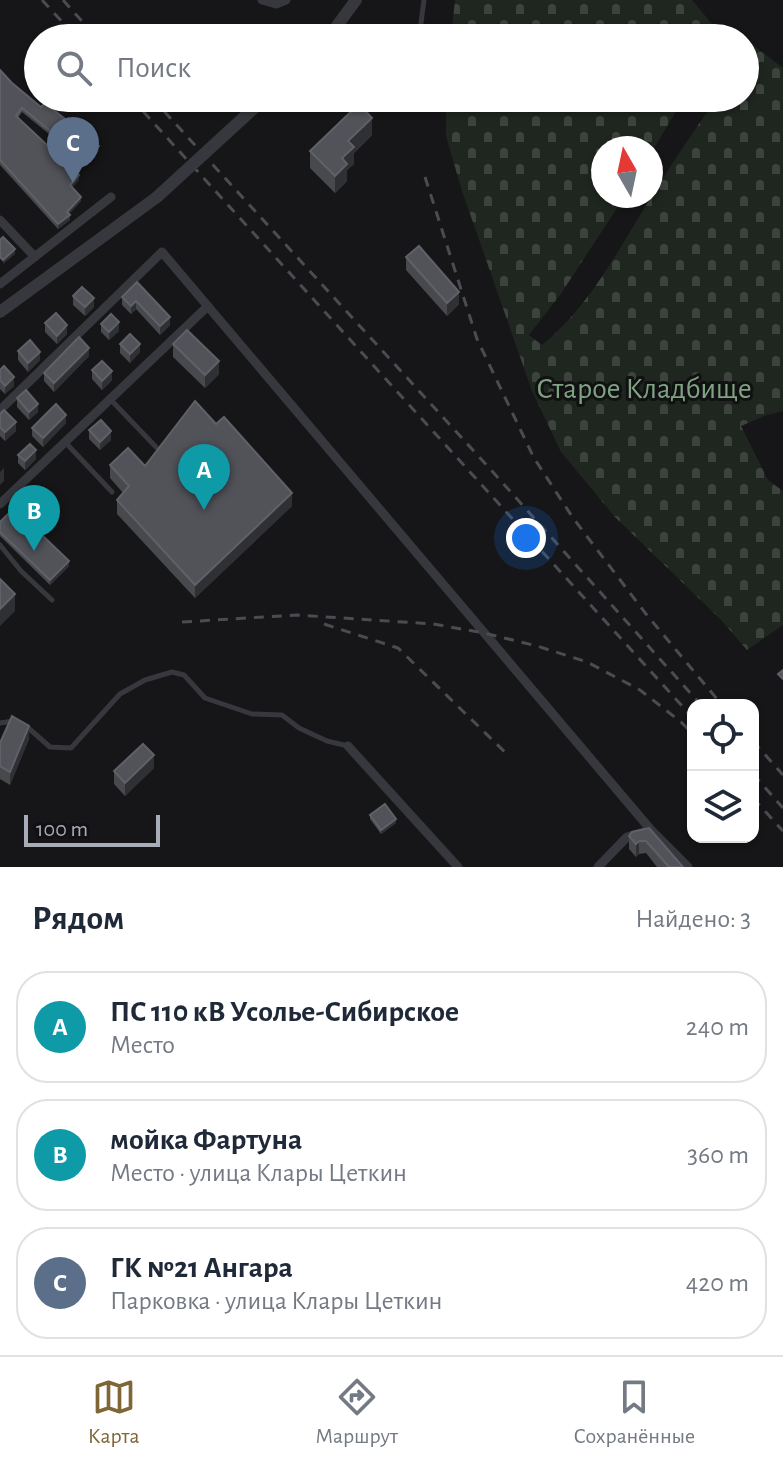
<!DOCTYPE html>
<html lang="ru">
<head>
<meta charset="utf-8">
<style>
  body { margin:0; font-family:"Alegreya Sans",sans-serif; background:#f2f2f3; color:#1f2937 }
  .controls { position:absolute; right:24px; bottom:24px; display:grid; overflow:hidden; border-radius:16px; box-shadow:0 2px 6px #0004 }
  .controls button { width:72px; height:72px; display:grid; place-items:center; padding:0; border:0; border-bottom:2px solid #e0e1e3; background:#fff; color:#1f2937; font:40px sans-serif }
  .compass { position:absolute; left:591px; top:136px; width:72px; height:72px; border-radius:50%; background:#fff; box-shadow:0 2px 6px #0004; rotate:351deg }
  .scale { position:absolute; left:24px; bottom:20px; width:136px; box-sizing:border-box; padding-left:8px; border:4px solid #a8adb8; border-top:0; font-size:22px; line-height:28px; white-space:nowrap; color:#a8adb8; -webkit-text-stroke:6px #111113; paint-order:stroke }
  .you { position:absolute; left:526px; top:538px; width:28px; height:28px; margin:-20px; border:6px solid #fff; border-radius:50%; background:#1a73e8; box-shadow:0 0 0 12px #1a73e833 }
  .badge { display:grid; place-items:center; width:52px; height:52px; border-radius:50%; background:#7e6636; color:#fff; font-size:26px; font-weight:700 }
  .pin { position:absolute; translate:-50% -66px; filter:drop-shadow(0 2px 4px #0008) }
  .pin::after { content:''; position:absolute; top:42px; width:28px; height:24px; background:inherit; clip-path:polygon(0 0,100% 0,50% 100%) }
  .list { margin:0; padding:0; list-style:none }
  h2 { display:flex; justify-content:space-between; align-items:center; height:104px; margin:0; padding:0 32px; font-size:34px }
  h2 small { font-size:26px; font-weight:400; color:#747a83 }
  .list li { display:grid; grid-template-columns:52px 1fr auto; gap:24px; align-items:center; box-sizing:border-box; height:112px; margin:0 16px 16px; padding:0 16px; border:2px solid #e0e1e3; border-radius:32px }
  .list b { display:block; font-size:30px; white-space:nowrap }
  .list p { margin:0; font-size:26px; white-space:nowrap; color:#747a83 }
  .list em { font-size:26px; font-style:normal; color:#747a83 }
  .icon { flex:none; width:44px; height:44px; fill:none; stroke:currentColor; stroke-width:2; stroke-linecap:round; stroke-linejoin:round }
  .map { position:relative; flex:none; width:783px; height:867px; overflow:hidden }
  .search { position:absolute; background:#fff; box-shadow:0 2px 6px #0004; left:24px; right:24px; top:24px; height:88px; display:flex; align-items:center; gap:20px; box-sizing:border-box; padding:0 28px; border-radius:44px; color:#747a83; font-size:30px }
  .sheet { height:488px; background:#fff }
  nav { display:flex; justify-content:space-around; align-items:center; box-sizing:border-box; height:112px; border-top:2px solid #e0e1e3; background:#fff; font-size:22px; color:#747a83 }
  nav a { display:grid; justify-items:center; gap:4px }
  nav .on { color:#7e6636 }
  .map>svg:first-child { display:block }
  .cemetery { fill:url(#cemetery-stones) }
  .lines { fill:none; stroke-linecap:round; stroke-linejoin:round }
  .service { stroke:#37383d; stroke-width:5 }
  .minor { stroke:#37383d; stroke-width:9 }
  .tertiary { stroke:#37383d; stroke-width:12 }
  .rail { stroke:#4a4c52; stroke-width:3; stroke-dasharray:10 8; stroke-linecap:butt }
  .tertiary-bridge { stroke:#37383d; stroke-width:12 }
  .wall { fill:#47494d }
  .shaded-wall { fill:#2f3033 }
  .building { fill:#525359; stroke:#5f6168; stroke-width:2 }
  .labels { text-anchor:middle; dominant-baseline:central; stroke-width:6; stroke-linejoin:round; paint-order:stroke }
  .park-label { font-size:30px; fill:#7fa381; stroke:#111113 }
</style>
</head>
<body>
<div class="map">
<svg width="783" height="867" viewBox="0 0 783 867">
  <defs>
    <pattern id="cemetery-stones" width="16" height="16" patternUnits="userSpaceOnUse" patternTransform="scale(2)"><rect width="16" height="16" fill="#1e261f"/><path d="M2 7V4a2 2 0 0 1 4 0v3zM10 15v-3a2 2 0 0 1 4 0v3z" fill="#3c433d"/></pattern>
  </defs>
  <rect width="100%" height="100%" fill="#161618"/>
  <path class="cemetery" d="M 455,0 L 692,0 L 717,30 L 713,38 L 451,38 Z
    M 747,40 L 783,68 L 783,411 L 767,415 L 741,426 L 768,480 L 783,491 L 783,625 L 747,650 L 722,621 L 615,517 L 561,452 L 532,391 L 462,191 L 446,136 L 446,98 L 684,98 L 651,153 L 651,148 L 603,148 L 603,196 L 625,196 L 560,295 L 529,335 L 542,345 C 588,308 618,251 648,202 C 670,166 693,132 717,98 L 745,98 L 745,44 Z"/>
  <g class="lines">
    <path class="service" d="M 419,38 L 424,0
      M 111,400 L 156,447
      M 65,442 L 112,492
      M 0,545 L 21,571 L 52,600
      M 0,723 L 13,721
      M 26,726 L 50,747 L 71,748 L 120,694 L 145,680 L 172,672 L 184,675 L 205,698 L 252,714 L 282,715 L 299,728 L 327,741 L 348,746"/>
    <path class="minor" d="M 262,0 L 276,4 L 286,0
      M 0,220 L 35,257
      M 0,284 L 111,197
      M 0,410 L 162,252 L 651,830
      M 0,504 L 208,306
      M 348,746 L 458,867
      M 598,867 L 627,837 L 651,830 L 688,867"/>
    <path class="tertiary" d="M 328,38 L 356,0
      M 0,312 L 157,197"/>
    <path class="rail" d="M 42,0 L 77,38
      M 63,0 L 97,38
      M 131,98 L 693,718
      M 152,98 L 492,471 L 701,705
      M 425,177 L 477,339 L 534,458 L 573,518 L 646,614 L 722,705
      M 182,622 L 297,615 L 433,624 L 484,633 L 537,646 L 587,662 L 640,690 L 681,722 L 693,734
      M 324,624 L 398,648 L 510,757
      M 753,741 L 783,775
      M 753,774 L 783,808
      M 753,798 L 783,831"/>
    <path class="tertiary-bridge" d="M 157,197 L 265,98"/>
  </g>
  <path class="wall" d="M 0,70 L 12,83 L 41,107 L 99,151 L 87,165 L 22,112 L 18,118 L 79,180 L 72,187 L 81,201 L 69,214 L 70,220 L 58,229 L 0,165 Z
    M 372,135 L 354,153 L 354,164 L 347,170 L 347,181 L 335,193 L 310,168 L 310,151 Z
    M 406,257 L 459,304 L 447,316 L 406,270 Z
    M 137,282 L 170,325 L 160,335 L 136,309 L 131,314 L 122,305 L 122,297 Z
    M 73,296 L 94,307 L 85,316 L 73,305 Z
    M 45,323 L 67,334 L 57,344 L 45,332 Z
    M 101,324 L 119,331 L 109,340 L 101,332 Z
    M 120,344 L 140,352 L 130,363 L 120,353 Z
    M 173,344 L 219,374 L 205,388 L 173,357 Z
    M 18,351 L 40,360 L 28,372 L 18,360 Z
    M 89,356 L 54,392 L 44,381 L 44,373 Z
    M 0,370 L 14,386 L 5,394 L 0,389 Z
    M 92,370 L 112,380 L 102,390 L 92,379 Z
    M 17,398 L 38,412 L 29,420 L 17,407 Z
    M 0,414 L 16,431 L 5,441 L 0,436 Z
    M 66,423 L 43,447 L 32,436 L 32,428 Z
    M 216,424 L 292,506 L 195,598 L 117,514 L 117,500 L 123,493 L 110,478 L 110,465 L 145,466 Z
    M 89,430 L 111,440 L 100,450 L 89,439 Z
    M 18,455 L 36,459 L 25,470 L 18,463 Z
    M 0,522 L 69,566 L 50,585 L 0,536 Z
    M 29,739 L 10,785 L 0,779 L 0,743 Z
    M 154,768 L 125,796 L 114,784 L 114,771 Z
    M 370,815 L 396,823 L 381,834 L 370,819 Z
    M 649,828 L 683,867 L 657,867 L 646,853 L 639,854 L 636,857 L 629,849 L 629,836 Z"/>
  <path class="shaded-wall" d="M 372,118 L 372,135 L 354,153 L 354,164 L 347,170 L 347,181 L 335,193 L 335,176 L 348,141 Z
    M 99,146 L 99,151 L 87,165 L 87,161 Z
    M 79,175 L 79,180 L 70,190 L 70,185 Z
    M 81,197 L 81,201 L 67,216 L 67,212 Z
    M 70,215 L 70,220 L 58,229 L 58,224 Z
    M 15,249 L 15,254 L 3,264 L 3,260 Z
    M 459,292 L 459,304 L 447,316 L 447,303 Z
    M 94,298 L 94,307 L 85,316 L 85,307 Z
    M 136,301 L 136,309 L 131,314 L 131,306 Z
    M 170,317 L 170,325 L 160,335 L 160,326 Z
    M 119,322 L 119,331 L 109,340 L 109,332 Z
    M 67,325 L 67,334 L 57,344 L 57,336 Z
    M 140,344 L 140,352 L 130,363 L 130,354 Z
    M 89,348 L 89,356 L 54,392 L 54,383 Z
    M 40,352 L 40,360 L 28,372 L 28,363 Z
    M 219,361 L 219,374 L 205,388 L 205,375 Z
    M 112,371 L 112,380 L 102,390 L 102,381 Z
    M 14,377 L 14,386 L 5,394 L 5,386 Z
    M 38,404 L 38,412 L 29,420 L 29,412 Z
    M 66,415 L 66,423 L 43,447 L 43,438 Z
    M 16,422 L 16,431 L 5,441 L 5,432 Z
    M 111,431 L 111,440 L 100,450 L 100,442 Z
    M 36,450 L 36,459 L 25,470 L 25,461 Z
    M 4,468 L 4,481 L 0,485 L 0,472 Z
    M 292,493 L 292,506 L 195,598 L 195,585 Z
    M 69,561 L 69,566 L 50,585 L 50,580 Z
    M 15,594 L 15,611 L 0,626 L 0,609 Z
    M 29,726 L 29,739 L 10,785 L 10,772 Z
    M 154,755 L 154,768 L 125,796 L 125,783 Z
    M 396,819 L 396,823 L 381,834 L 381,830 Z
    M 639,841 L 639,854 L 636,857 L 636,844 Z"/>
  <path class="building" d="M 0,70 L 12,83 L 41,107 L 45,103 L 99,146 L 87,161 L 22,108 L 16,116 L 79,175 L 70,185 L 81,197 L 67,212 L 70,215 L 58,224 L 0,160 Z
    M 359,104 L 372,118 L 348,141 L 354,147 L 342,158 L 347,164 L 335,176 L 310,151 Z
    M 3,237 L 15,249 L 3,260 L 0,257 L 0,240 Z
    M 419,246 L 459,292 L 447,303 L 406,257 Z
    M 137,282 L 170,317 L 160,326 L 136,301 L 131,306 L 122,297 Z
    M 82,287 L 94,298 L 85,307 L 73,296 Z
    M 56,313 L 67,325 L 57,336 L 45,323 Z
    M 111,314 L 119,322 L 109,332 L 101,324 Z
    M 187,330 L 219,361 L 205,375 L 173,344 Z
    M 130,334 L 140,344 L 130,354 L 120,344 Z
    M 79,337 L 89,348 L 54,383 L 44,373 Z
    M 30,340 L 40,352 L 28,363 L 18,351 Z
    M 102,361 L 112,371 L 102,381 L 92,370 Z
    M 4,366 L 14,377 L 5,386 L 0,380 L 0,370 Z
    M 26,390 L 38,404 L 29,412 L 17,398 Z
    M 195,401 L 216,424 L 224,417 L 292,493 L 195,585 L 117,500 L 129,486 L 110,465 L 128,448 L 145,466 Z
    M 56,404 L 66,415 L 43,438 L 32,428 Z
    M 4,410 L 16,422 L 5,432 L 0,427 L 0,414 Z
    M 101,420 L 111,431 L 100,442 L 89,430 Z
    M 30,444 L 36,450 L 25,461 L 18,455 Z
    M 14,508 L 69,561 L 50,580 L 0,532 L 0,522 Z
    M 0,579 L 15,594 L 0,609 Z
    M 783,670 L 783,679 L 778,674 Z
    M 12,716 L 29,726 L 10,772 L 0,766 L 0,743 Z
    M 143,744 L 154,755 L 125,783 L 114,771 Z
    M 385,804 L 396,819 L 381,830 L 370,815 Z
    M 649,828 L 683,867 L 669,867 L 646,841 L 639,841 L 636,844 L 629,836 L 632,832 Z"/>
  <g class="labels">
    <g class="park-label">
      <text x="644" y="389">Старое Кладбище</text>
    </g>
  </g>
</svg>
<div class="controls">
<button><svg class="icon" aria-label="locate" viewBox="0 0 24 24"><circle cx="12" cy="12" r="6"/><path d="M12 2v4M12 18v4M2 12h4M18 12h4"/></svg></button>
<button><svg class="icon" aria-label="layers" viewBox="0 0 24 24"><path d="M12 4l9 5-9 5-9-5zM3 14l9 5 9-5"/></svg></button>
</div>
<svg class="compass" viewBox="-18 -18 36 36"><path d="M0-13l5 13h-10z" fill="#e53935"/><path d="M0 13l5-13h-10z" fill="#747a83"/></svg>
<div class="scale">100 m</div>
<div class="you"></div>
<div class="pin badge" style="left:204px;top:510px;background:#0f9aa8">A</div>
<div class="pin badge" style="left:34px;top:551px;background:#0f9aa8">B</div>
<div class="pin badge" style="left:73px;top:183px;background:#5c6f8a">C</div>
<div class="search"><svg class="icon" aria-label="search" viewBox="0 0 24 24"><circle cx="10" cy="10" r="6"/><path d="M15 15l6 6"/></svg>Поиск</div>
</div>
<section class="sheet">
<h2>Рядом<small>Найдено: 3</small></h2>
<ul class="list">
<li><span class="badge" style="background:#0f9aa8">A</span><div><b>ПС 110 кВ Усолье-Сибирское</b><p>Место</p></div><em>240 m</em></li>
<li><span class="badge" style="background:#0f9aa8">B</span><div><b>мойка Фартуна</b><p>Место · улица Клары Цеткин</p></div><em>360 m</em></li>
<li><span class="badge" style="background:#5c6f8a">C</span><div><b>ГК №21 Ангара</b><p>Парковка · улица Клары Цеткин</p></div><em>420 m</em></li>
</ul>
</section>
<nav>
<a class="on"><svg class="icon" aria-label="map" viewBox="0 0 24 24"><path d="M3 6l6-2 6 2 6-2v14l-6 2-6-2-6 2zM9 4v14M15 6v14"/></svg>Карта</a>
<a><svg class="icon" aria-label="directions" viewBox="0 0 24 24"><path d="M12 3l9 9-9 9-9-9zM9 14v-3h6M13 9l2 2-2 2"/></svg>Маршрут</a>
<a><svg class="icon" aria-label="saved" viewBox="0 0 24 24"><path d="M7 4h10v16l-5-4-5 4z"/></svg>Сохранённые</a>
</nav>
</body>
</html>
